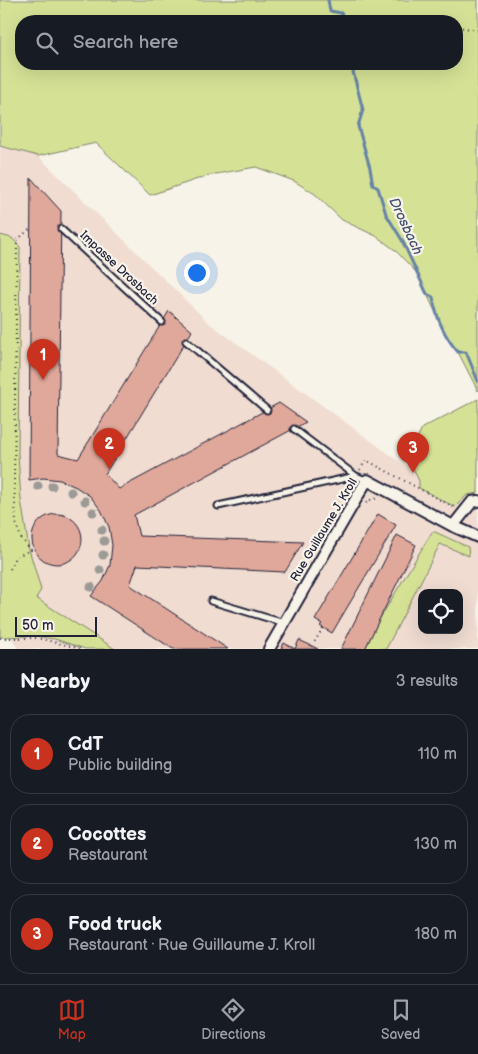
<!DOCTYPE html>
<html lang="en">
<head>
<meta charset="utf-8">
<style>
  body { margin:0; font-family:"Balsamiq Sans",sans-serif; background:#20242c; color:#f1f3f6 }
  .controls { position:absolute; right:15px; bottom:15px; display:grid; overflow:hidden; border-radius:10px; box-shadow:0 5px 20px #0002 }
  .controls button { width:45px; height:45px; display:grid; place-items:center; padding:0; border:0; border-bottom:1px solid #363941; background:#171b24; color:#f1f3f6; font:25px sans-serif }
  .scale { position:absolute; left:15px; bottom:12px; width:82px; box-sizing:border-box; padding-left:5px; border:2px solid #22223b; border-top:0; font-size:14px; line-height:18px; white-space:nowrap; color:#22223b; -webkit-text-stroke:4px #f7f3e8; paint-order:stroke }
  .you { position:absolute; left:196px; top:272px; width:18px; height:18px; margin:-12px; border:4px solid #fff; border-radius:50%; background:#1a73e8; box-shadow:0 0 0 8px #1a73e833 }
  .badge { display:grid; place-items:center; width:32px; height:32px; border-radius:50%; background:#c8321e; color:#fff; font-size:16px; font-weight:700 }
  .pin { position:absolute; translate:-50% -41px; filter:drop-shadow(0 1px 2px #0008) }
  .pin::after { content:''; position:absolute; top:26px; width:18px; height:15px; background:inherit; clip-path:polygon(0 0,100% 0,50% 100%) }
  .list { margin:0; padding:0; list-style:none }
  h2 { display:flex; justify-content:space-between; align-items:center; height:65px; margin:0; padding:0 20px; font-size:21px }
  h2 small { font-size:16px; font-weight:400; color:#9ea1a6 }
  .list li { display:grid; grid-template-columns:32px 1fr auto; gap:15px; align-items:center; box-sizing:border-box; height:80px; margin:0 10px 10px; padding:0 10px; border:1px solid #363941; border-radius:20px }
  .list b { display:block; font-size:19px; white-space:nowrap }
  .list p { margin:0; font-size:16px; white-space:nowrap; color:#9ea1a6 }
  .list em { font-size:16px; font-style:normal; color:#9ea1a6 }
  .icon { flex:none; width:28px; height:28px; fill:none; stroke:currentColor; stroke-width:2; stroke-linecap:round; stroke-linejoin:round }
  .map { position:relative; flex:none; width:478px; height:649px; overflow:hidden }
  .search { position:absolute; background:#171b24; box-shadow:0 5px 20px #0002; left:15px; right:15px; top:15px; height:55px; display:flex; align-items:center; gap:12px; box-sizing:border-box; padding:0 18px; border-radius:20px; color:#9ea1a6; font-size:19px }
  .sheet { height:335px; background:#171b24 }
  nav { display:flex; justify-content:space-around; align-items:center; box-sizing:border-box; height:70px; border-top:1px solid #363941; background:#171b24; font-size:14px; color:#9ea1a6 }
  nav a { display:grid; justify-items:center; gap:2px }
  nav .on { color:#c8321e }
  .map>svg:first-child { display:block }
  .built { fill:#f0dcd1; fill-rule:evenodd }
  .green { fill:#d5e296; stroke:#7c8268; fill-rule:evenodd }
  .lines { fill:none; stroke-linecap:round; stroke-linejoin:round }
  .stream { stroke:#6683a7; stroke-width:3 }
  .building { fill:#e0a89a; stroke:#22223b }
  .lane-casing { stroke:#22223b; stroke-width:9 }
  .street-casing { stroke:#22223b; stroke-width:14 }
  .path { stroke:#22223b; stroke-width:2; stroke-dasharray:1 4; stroke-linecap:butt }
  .lane { stroke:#f7f3e8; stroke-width:5 }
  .street { stroke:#f7f3e8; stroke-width:10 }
  .tree { fill:#9b9a96 }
  .labels { text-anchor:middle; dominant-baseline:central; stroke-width:4.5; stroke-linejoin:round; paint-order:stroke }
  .street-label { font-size:12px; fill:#22223b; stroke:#f7f3e8 }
  .water-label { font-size:14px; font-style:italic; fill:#445271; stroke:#f7f3e8 }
</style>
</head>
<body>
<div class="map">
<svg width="478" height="649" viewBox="0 0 478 649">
  <rect width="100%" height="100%" fill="#f7f3e8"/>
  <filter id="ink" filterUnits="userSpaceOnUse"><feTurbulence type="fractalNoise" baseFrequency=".02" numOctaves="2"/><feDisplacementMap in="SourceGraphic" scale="10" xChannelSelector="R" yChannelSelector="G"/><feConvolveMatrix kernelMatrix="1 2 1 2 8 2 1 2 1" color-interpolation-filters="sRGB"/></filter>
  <g filter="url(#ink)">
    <path class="built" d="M 0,146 L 38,156 L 210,324 L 404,465 L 478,488 L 478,649 L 18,649 L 0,617 ZM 422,593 L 459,593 L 459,630 L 422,630 Z"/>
    <path class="green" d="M 0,0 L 478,0 L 478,391 L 458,352 L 450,343 L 417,273 L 395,250 L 376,236 L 342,220 L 315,194 L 294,181 L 256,167 L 210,175 L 150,195 L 96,143 L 38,156 L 0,146 ZM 21,21 L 457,21 L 457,64 L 21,64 Z
      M 0,235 L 12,238 L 20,247 L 18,454 L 21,500 L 29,549 L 41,590 L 36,598 L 115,649 L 85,649 L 55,639 L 34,636 L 0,637 Z
      M 478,399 L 478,493 L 467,495 L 455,507 L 419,488 L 419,481 L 408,457 L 422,428 Z
      M 432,532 L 435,532 L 468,547 L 469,556 L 440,544 L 386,649 L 365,649 L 379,620 Z"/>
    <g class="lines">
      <path class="stream" d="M 328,0 L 330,11 L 341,13 L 345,21
        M 351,64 L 363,110 L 358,126 L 370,168 L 373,185 L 378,188 L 386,214 L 402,240 L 427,294 L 433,297 C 436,317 445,337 458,352 L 466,352 L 478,381"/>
    </g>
    <path class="building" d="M 31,178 L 61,211 L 58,454 L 78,459 L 169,311 L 192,331 L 105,474 L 119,489 L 279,403 L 306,422 L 134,515 L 139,536 L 303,542 L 285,572 L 137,565 L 130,585 L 228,649 L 173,649 L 91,596 L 103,581 L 110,565 L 112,545 L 109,527 L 101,510 L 90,496 L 76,487 L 60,480 L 43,478 L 29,480 Z
      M32 539a25 25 0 1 1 50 0a25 25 0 1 1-50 0Z
      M 378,514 L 396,525 L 332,633 L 320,626 L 322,624 L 315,620 Z
      M 397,535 L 416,545 L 379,620 L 365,649 L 341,649 Z
      M 299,640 L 312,646 L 318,649 L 281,649 L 284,643 L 295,649 Z"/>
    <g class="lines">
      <defs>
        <path id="lane" d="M 61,229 L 162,322
          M 186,341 L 267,410
          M 294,429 L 356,476 L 366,480
          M 218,506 L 356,476
          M 211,601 L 284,623"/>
        <path id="street" d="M 453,526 L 472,502 L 478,501
          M 269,649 L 367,480 L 453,526 L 478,537"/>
      </defs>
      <use href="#lane" class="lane-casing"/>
      <use href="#street" class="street-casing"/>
      <path class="path" d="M 457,27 L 478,30
        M 360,470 L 366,460 L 455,508
        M 366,503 L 370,500 L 378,498
        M 10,569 L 15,557 L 31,550 L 21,538 L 16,523 L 14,481 L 17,240 L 30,229
        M 0,638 L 37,638 L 82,649
        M 312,646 L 323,628"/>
      <use href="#lane" class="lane"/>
      <use href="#street" class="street"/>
    </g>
    <g class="tree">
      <circle cx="38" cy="486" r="4.5"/>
      <circle cx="52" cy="486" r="4.5"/>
      <circle cx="71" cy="492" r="4.5"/>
      <circle cx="85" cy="501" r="4.5"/>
      <circle cx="93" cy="512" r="4.5"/>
      <circle cx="102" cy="530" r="4.5"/>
      <circle cx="104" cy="541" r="4.5"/>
      <circle cx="103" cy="555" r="4.5"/>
      <circle cx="100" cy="570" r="4.5"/>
      <circle cx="91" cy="587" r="4.5"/>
    </g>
  </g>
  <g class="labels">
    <g class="street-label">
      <text transform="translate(119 268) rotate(43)">Impasse Drosbach</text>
      <text transform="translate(324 530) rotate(-59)">Rue Guillaume J. Kroll</text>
    </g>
    <g class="water-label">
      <text transform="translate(406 226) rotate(65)">Drosbach</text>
    </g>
  </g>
</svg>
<div class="controls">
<button><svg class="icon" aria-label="locate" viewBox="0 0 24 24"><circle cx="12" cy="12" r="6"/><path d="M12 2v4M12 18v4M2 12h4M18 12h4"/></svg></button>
</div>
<div class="scale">50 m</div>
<div class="you"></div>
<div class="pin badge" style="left:43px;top:380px">1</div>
<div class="pin badge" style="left:109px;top:469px">2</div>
<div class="pin badge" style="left:413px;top:473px">3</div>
<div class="search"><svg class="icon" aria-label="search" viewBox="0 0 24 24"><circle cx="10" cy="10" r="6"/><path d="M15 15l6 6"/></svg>Search here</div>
</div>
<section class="sheet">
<h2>Nearby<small>3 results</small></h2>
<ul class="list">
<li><span class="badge">1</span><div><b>CdT</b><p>Public building</p></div><em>110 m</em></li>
<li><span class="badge">2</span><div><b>Cocottes</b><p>Restaurant</p></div><em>130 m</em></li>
<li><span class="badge">3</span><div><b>Food truck</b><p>Restaurant · Rue Guillaume J. Kroll</p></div><em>180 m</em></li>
</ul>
</section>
<nav>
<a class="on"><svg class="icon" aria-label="map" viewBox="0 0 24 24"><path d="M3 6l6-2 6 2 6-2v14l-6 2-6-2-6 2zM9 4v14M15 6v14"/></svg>Map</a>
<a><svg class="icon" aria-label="directions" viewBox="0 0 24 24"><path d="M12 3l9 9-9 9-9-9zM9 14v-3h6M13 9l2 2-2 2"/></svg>Directions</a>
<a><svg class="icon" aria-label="saved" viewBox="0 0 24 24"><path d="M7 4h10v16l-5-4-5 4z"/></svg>Saved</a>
</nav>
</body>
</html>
